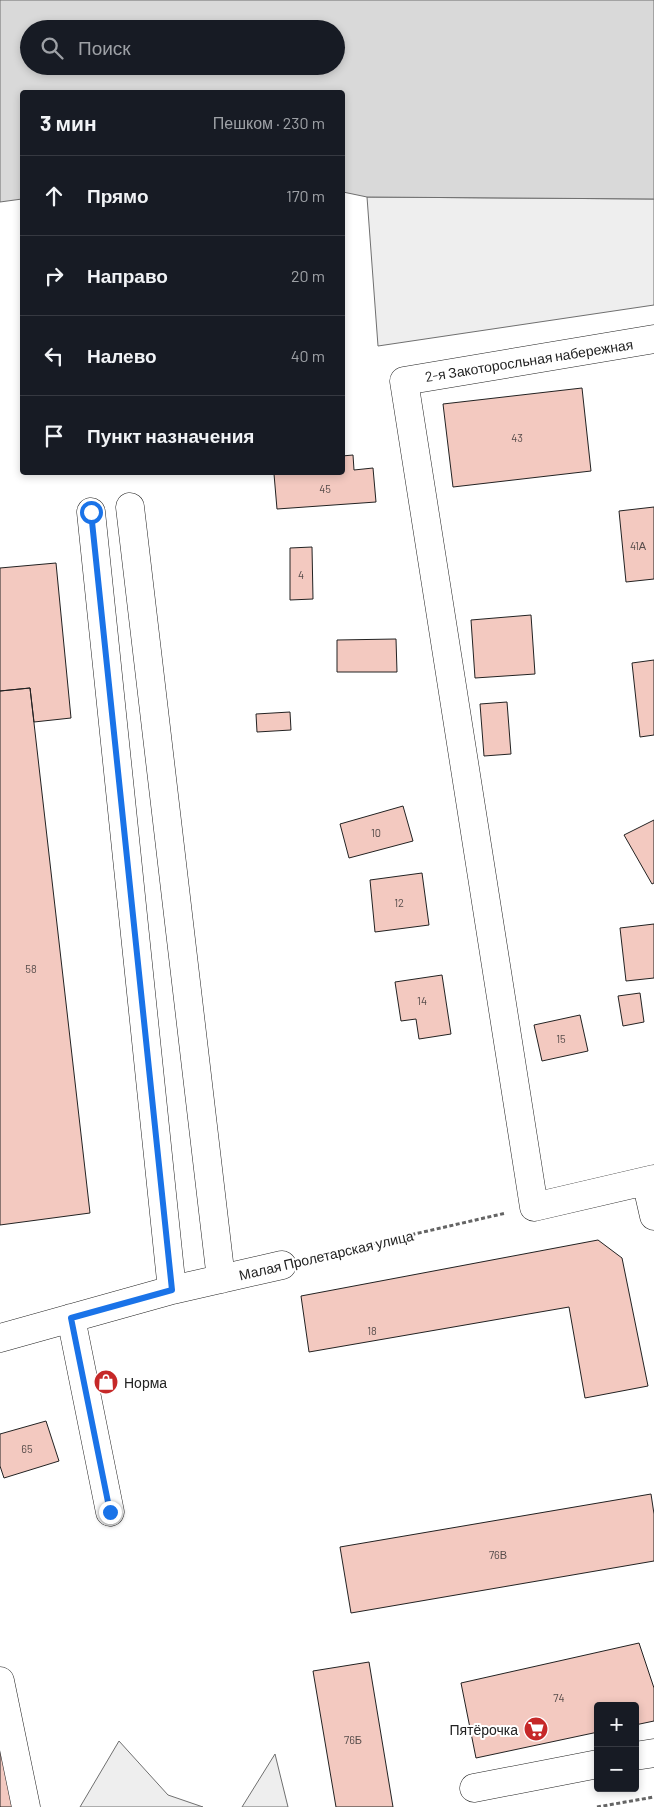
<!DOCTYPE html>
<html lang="ru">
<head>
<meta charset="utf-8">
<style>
  body { margin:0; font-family:Barlow,sans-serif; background:#242831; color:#f1f3f6 }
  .controls { position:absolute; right:15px; bottom:15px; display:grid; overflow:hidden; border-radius:5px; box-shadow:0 2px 8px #0003 }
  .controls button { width:45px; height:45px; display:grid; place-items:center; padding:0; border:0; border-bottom:1px solid #363941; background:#171b24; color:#f1f3f6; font:25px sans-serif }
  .stop { position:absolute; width:15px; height:15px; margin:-11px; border:4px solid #1a73e8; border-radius:50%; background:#fff }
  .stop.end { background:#1a73e8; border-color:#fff; box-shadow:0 1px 5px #0008 }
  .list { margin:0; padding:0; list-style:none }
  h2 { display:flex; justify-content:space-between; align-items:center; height:65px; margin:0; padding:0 20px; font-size:21px }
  h2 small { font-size:16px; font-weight:400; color:#9ea1a6 }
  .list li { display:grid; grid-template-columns:32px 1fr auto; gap:15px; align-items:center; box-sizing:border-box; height:80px; padding:0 20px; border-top:1px solid #363941 }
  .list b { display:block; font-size:19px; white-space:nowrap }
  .list em { font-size:16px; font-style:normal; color:#9ea1a6 }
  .icon { flex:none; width:28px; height:28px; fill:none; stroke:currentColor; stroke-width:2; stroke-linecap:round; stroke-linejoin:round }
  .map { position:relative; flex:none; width:654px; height:1807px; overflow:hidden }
  .search { position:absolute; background:#171b24; box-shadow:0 2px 8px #0003; left:20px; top:20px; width:325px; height:55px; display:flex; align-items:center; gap:12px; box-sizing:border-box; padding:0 18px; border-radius:28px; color:#9ea1a6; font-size:19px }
  .panel { position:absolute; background:#171b24; box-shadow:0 2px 8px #0003; left:20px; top:90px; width:325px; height:385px; border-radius:5px }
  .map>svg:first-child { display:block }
  .green { fill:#eee; stroke:#6f6f6f }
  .water { fill:#d9d9d9; stroke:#6f6f6f; fill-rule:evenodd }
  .building { fill:#f3c9c0; stroke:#222 }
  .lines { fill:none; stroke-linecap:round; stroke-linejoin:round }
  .minor-casing { stroke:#222; stroke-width:29 }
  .path { stroke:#646464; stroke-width:3; stroke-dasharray:4 2.5; stroke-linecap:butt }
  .minor { stroke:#fff; stroke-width:28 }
  .route { stroke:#1a73e8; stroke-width:6 }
  .labels { text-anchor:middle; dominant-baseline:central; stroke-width:4; stroke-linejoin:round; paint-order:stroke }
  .number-label { font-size:11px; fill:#564c4a }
  .street-label { font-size:14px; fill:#222; stroke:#fff }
  .poi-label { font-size:14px; fill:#222; stroke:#fff; text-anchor:start }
</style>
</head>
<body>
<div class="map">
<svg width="654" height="1807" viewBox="0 0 654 1807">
  <rect width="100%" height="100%" fill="#fff"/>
  <path class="green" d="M 367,197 L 654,199 L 654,305 L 378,346 Z
    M 119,1741 L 168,1795 L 203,1807 L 80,1807 Z
    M 275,1754 L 288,1807 L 242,1807 Z"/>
  <path class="water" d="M 0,0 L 654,0 L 654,199 L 367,197 L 343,192 L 342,92 L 22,92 L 22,199 L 0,202 ZM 29,29 L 336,29 L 336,66 L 29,66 Z"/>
  <path class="building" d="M 582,388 L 591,471 L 453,487 L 443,404 Z
    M 353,455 L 354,470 L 373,468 L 376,502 L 277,509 L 274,474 L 342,472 L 342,456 Z
    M 654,507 L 654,579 L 626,582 L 619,511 Z
    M 312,547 L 313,599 L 290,600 L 290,548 Z
    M 56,563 L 71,718 L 34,722 L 30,688 L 0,691 L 0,568 Z
    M 531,615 L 535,674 L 475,678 L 471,620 Z
    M 396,639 L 397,672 L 337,672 L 337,640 Z
    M 654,660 L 654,735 L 640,737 L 632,663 Z
    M 30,688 L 90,1213 L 0,1225 L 0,691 Z
    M 507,702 L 511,754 L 484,756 L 480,704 Z
    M 290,712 L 291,730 L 257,732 L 256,714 Z
    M 403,806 L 413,841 L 349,858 L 340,824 Z
    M 654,820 L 654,883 L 652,884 L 624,835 Z
    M 422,873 L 429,925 L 375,932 L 370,880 Z
    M 654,924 L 654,978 L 626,981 L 620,928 Z
    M 442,975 L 451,1034 L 419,1039 L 416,1019 L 401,1021 L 395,982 Z
    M 640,993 L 644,1022 L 623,1026 L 618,996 Z
    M 580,1015 L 588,1051 L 542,1061 L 534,1025 Z
    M 598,1240 L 622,1258 L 648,1386 L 585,1398 L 569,1307 L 309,1352 L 301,1296 Z
    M 46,1421 L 59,1461 L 4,1478 L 0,1466 L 0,1434 Z
    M 651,1494 L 654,1514 L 654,1561 L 351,1613 L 340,1547 Z
    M 639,1643 L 654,1688 L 654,1721 L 635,1725 L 635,1706 L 598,1706 L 598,1732 L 476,1758 L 461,1683 Z
    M 369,1662 L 393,1807 L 336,1807 L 313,1671 Z
    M 0,1725 L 14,1807 L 0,1807 Z"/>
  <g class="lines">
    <defs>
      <path id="minor" d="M 654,339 L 404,381 L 534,1207 L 654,1179
        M 130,507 L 221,1279
        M 91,512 L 172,1290
        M 646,1181 L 654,1216
        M 71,1318 L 110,1512
        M 0,1338 L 172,1290 L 282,1265
        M 0,1681 L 26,1807
        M 635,1756 L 654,1753
        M 474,1788 L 598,1764"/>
    </defs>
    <use href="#minor" class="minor-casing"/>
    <path class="path" d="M 310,1258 L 506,1213
      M 597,1807 L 654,1797"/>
    <use href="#minor" class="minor"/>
  </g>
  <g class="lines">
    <path class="route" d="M 91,512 L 172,1290 L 71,1318 L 110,1512"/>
  </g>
  <defs>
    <symbol id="shop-disc" viewBox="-11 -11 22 22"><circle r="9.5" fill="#c62828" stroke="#fff"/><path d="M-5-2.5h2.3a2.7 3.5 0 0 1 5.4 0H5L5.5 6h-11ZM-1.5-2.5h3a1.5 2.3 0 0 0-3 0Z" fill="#fff"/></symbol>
    <symbol id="supermarket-disc" viewBox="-11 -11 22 22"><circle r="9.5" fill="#c62828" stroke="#fff"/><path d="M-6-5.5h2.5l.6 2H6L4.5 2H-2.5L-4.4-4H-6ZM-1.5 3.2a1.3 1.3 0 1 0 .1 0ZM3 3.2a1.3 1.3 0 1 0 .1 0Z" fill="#fff"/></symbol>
  </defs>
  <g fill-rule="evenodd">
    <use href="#shop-disc" x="92" y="1368" width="28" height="28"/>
    <use href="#supermarket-disc" x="522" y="1715" width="28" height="28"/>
  </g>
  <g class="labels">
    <g class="number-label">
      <text x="517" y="437">43</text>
      <text x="325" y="488">45</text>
      <text x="638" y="545">41А</text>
      <text x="301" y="574">4</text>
      <text x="376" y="832">10</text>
      <text x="399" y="902">12</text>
      <text x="31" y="968">58</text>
      <text x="422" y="1000">14</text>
      <text x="561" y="1038">15</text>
      <text x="372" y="1330">18</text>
      <text x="27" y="1448">65</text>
      <text x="498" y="1554">76В</text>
      <text x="559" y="1697">74</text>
      <text x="353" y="1739">76Б</text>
    </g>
    <g class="street-label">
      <text transform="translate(529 360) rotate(-9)">2-я Закоторосльная набережная</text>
      <text transform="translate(326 1255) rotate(-13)">Малая Пролетарская улица</text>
    </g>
    <g class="poi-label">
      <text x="124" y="1382">Норма</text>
      <text x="518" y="1729" text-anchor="end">Пятёрочка</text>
    </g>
  </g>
</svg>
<div class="controls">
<button>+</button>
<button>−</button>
</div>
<div class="stop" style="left:91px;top:512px"></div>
<div class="stop end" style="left:110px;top:1512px"></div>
<div class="search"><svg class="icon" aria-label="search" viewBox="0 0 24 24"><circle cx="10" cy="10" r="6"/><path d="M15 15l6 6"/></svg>Поиск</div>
<section class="panel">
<h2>3 мин<small>Пешком · 230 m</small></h2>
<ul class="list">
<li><svg class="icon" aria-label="ahead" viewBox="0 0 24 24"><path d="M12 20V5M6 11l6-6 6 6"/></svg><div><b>Прямо</b></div><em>170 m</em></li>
<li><svg class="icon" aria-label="right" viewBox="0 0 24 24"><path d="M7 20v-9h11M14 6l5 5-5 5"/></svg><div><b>Направо</b></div><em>20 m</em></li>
<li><svg class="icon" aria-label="left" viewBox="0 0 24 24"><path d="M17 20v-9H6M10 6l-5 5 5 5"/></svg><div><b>Налево</b></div><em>40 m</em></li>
<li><svg class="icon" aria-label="arrive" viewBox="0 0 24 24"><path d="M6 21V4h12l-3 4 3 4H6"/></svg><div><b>Пункт назначения</b></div></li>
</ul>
</section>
</div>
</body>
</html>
